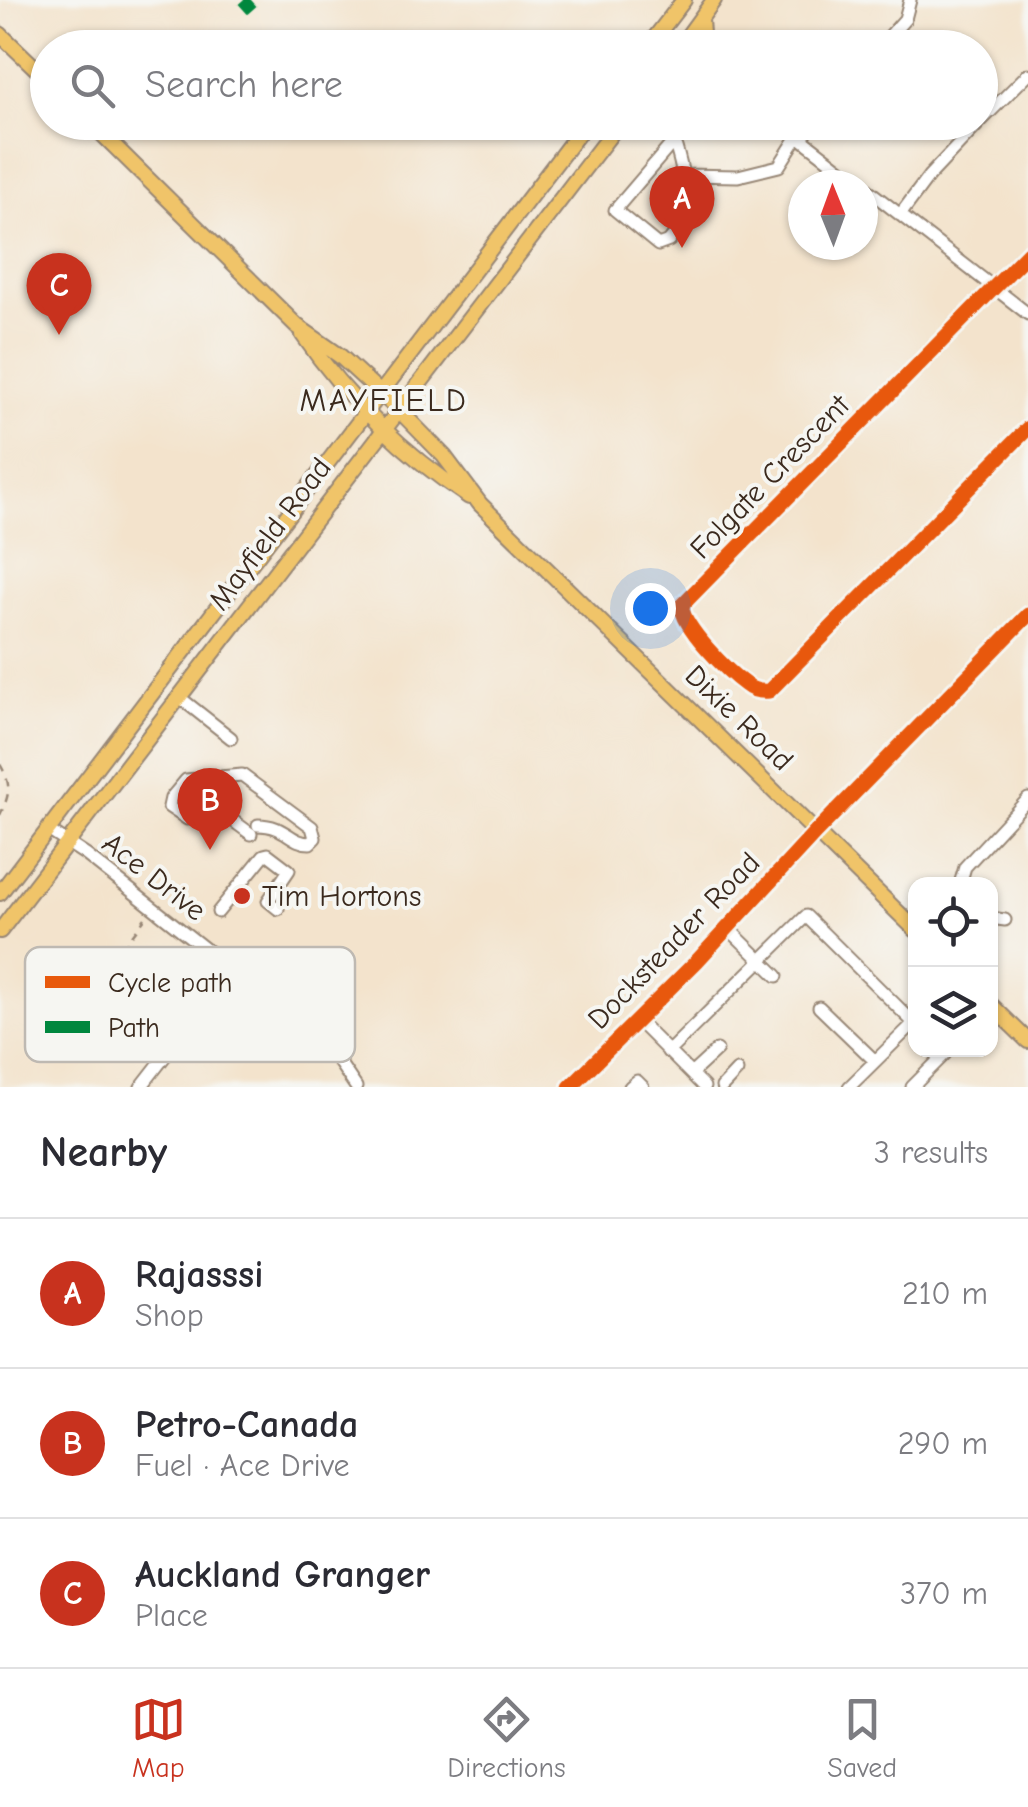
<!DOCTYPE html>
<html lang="en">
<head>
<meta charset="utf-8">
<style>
  body { margin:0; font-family:"Comic Neue",sans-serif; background:#f7f7f7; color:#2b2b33 }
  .controls { position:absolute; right:30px; bottom:30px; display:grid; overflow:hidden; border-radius:20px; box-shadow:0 2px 8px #0004 }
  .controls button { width:90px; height:90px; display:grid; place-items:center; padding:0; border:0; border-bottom:2px solid #e1e1e2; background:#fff; color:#2b2b33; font:50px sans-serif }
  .compass { position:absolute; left:788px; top:170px; width:90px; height:90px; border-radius:50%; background:#fff; box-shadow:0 2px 8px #0004; rotate:359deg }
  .you { position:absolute; left:650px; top:608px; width:35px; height:35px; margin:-25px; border:8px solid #fff; border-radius:50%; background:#1a73e8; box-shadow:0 0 0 15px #1a73e833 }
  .badge { display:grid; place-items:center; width:65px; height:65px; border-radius:50%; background:#c8321e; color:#fff; font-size:32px; font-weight:700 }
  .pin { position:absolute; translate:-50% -82px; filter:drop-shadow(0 2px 5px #0008) }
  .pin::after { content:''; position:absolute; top:52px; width:35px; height:30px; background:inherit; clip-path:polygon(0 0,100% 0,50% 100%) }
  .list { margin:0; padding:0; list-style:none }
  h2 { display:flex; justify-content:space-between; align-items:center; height:130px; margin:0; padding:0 40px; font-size:42px }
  h2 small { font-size:32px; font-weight:400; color:#7c7c81 }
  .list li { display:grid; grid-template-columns:65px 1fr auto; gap:30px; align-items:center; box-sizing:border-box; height:150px; padding:0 40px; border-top:2px solid #e1e1e2 }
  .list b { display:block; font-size:38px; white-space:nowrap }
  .list p { margin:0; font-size:32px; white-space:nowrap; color:#7c7c81 }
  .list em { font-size:32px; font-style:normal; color:#7c7c81 }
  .icon { flex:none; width:55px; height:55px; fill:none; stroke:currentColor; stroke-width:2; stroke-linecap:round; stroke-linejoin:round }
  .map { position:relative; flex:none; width:1028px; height:1087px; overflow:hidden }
  .search { position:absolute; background:#fff; box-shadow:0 2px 8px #0004; left:30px; right:30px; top:30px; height:110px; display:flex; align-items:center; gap:25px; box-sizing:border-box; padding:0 35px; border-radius:55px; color:#7c7c81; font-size:38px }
  .sheet { height:580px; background:#fff }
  nav { display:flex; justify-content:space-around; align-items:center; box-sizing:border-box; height:140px; border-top:2px solid #e1e1e2; background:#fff; font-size:28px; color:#7c7c81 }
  nav a { display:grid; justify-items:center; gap:5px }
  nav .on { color:#c8321e }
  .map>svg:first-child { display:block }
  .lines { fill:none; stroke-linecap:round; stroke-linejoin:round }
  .minor-casing { stroke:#978675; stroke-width:15 }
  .major-casing { stroke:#978675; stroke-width:18 }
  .path { stroke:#978675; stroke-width:2.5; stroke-dasharray:8 8; stroke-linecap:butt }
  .minor { stroke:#fff; stroke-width:11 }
  .major { stroke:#f0c469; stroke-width:14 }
  .quiet { stroke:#00873e; stroke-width:12; stroke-dasharray:25 12; stroke-linecap:butt }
  .cycleway-casing { stroke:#f6f6f2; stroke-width:21 }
  .cycleway { stroke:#e8590c; stroke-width:15 }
  .poi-dot { fill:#c8321e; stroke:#f6f6f2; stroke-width:4 }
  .labels { text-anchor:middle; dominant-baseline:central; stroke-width:8; stroke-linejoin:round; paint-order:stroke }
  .street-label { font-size:30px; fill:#3b2a1e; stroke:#f6f6f2 }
  .poi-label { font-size:30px; fill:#3b2a1e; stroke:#f6f6f2; text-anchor:start }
  .neighbourhood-label { font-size:32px; letter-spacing:2.5px; fill:#3b2a1e; stroke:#f6f6f2 }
  .key { fill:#f6f6f2; stroke:#beb9b2; stroke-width:2.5 }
  .key-label { font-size:28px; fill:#3b2a1e }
</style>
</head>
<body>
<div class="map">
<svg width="1028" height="1087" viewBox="0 0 1028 1087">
  <rect width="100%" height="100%" fill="#f6f6f2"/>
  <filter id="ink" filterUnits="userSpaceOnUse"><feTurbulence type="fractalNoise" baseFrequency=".01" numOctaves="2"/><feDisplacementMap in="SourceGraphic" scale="20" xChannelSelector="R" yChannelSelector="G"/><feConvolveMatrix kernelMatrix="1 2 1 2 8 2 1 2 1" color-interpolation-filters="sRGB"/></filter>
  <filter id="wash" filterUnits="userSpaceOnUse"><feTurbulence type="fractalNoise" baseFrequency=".0048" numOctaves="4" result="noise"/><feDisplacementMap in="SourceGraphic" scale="40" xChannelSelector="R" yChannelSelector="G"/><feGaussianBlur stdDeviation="2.25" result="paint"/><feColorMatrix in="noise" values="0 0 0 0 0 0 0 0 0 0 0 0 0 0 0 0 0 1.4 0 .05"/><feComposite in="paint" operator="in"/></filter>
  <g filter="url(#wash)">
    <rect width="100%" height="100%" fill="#f3e3cc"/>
  </g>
  <g filter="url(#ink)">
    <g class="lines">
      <defs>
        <path id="minor" d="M 879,48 L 905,19 L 910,0
          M 780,122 L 861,185
          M 980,122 L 1028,74
          M 802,139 L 813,122
          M 674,141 C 685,175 693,212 669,241 L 658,245 L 615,210 Z
          M 685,175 L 738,176 L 779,166 L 798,136
          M 863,186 L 1028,314
          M 900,215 L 929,176 L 980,122
          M 1028,253 L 682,605 C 680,625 729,673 746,685 C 753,691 760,692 769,691 L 1028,428
          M 179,697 L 231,738
          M 48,830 L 86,855 L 232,970 L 288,1007 L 326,1043 L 356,1087
          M 251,834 L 209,803 L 194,818 L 187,819 L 169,807 L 171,798 L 186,780 L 242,775 L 312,827 L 315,838 L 310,843 C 290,843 286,825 258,825
          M 960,884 L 965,867 L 1028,799
          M 218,912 L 264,855 L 268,854 L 289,870 L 268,901 L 278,909
          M 990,918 L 1005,920
          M 727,927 L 777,976
          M 819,1007 L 875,1061
          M 637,1020 L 704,1087
          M 668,1052 L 806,916 L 916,1025
          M 691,1074 L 717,1050
          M 141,1087 L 232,970
          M 570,1087 L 697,961 L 816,832 L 1028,615
          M 630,1087 L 637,1081 L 643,1087
          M 722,1087 L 737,1071
          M 849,1087 L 914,1023
          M 912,1087 L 945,1054 L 940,1050"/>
        <path id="major" d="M 701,19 L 703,48
          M 0,34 L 48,80
          M 647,48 L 684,0
          M 679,48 L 714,0
          M 90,122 L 297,326 L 340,356 L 399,410 L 444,456 L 480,504 L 916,930
          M 303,335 C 346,398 405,455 469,497
          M 0,893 L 587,122
          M 0,931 L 620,122
          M 990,1004 L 1028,1041"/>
      </defs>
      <use href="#minor" class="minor-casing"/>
      <use href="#major" class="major-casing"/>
      <path class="path" d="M 0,764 C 12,785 10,794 0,815
        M 113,961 L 145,918"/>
      <use href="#minor" class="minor"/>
      <use href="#major" class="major"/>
      <path class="quiet" d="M 243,0 L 252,10"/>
      <defs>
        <path id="cycleway" d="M 1028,253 L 682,605 C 680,625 729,673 746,685 C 753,691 760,692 769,691 L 1028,428
          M 570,1087 L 697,961 L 816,832 L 1028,615"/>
      </defs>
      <use href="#cycleway" class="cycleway-casing"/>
      <use href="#cycleway" class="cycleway"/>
    </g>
  </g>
  <circle class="poi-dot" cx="242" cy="896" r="10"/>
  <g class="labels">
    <g class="street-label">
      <text transform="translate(770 477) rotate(-46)">Folgate Crescent</text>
      <text transform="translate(270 534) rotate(-53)">Mayfield Road</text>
      <text transform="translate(739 718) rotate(44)">Dixie Road</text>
      <text transform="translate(154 877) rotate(38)">Ace Drive</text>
      <text transform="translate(674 941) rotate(-46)">Docksteader Road</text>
    </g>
    <g class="poi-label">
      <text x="262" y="896">Tim Hortons</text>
    </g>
    <g class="neighbourhood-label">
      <text x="384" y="400">MAYFIELD</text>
    </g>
  </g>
  <rect x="25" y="947" width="330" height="115" rx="15" class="key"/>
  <rect x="45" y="976" width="45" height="12" fill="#e8590c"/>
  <rect x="45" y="1021" width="45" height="12" fill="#00873e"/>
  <g class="key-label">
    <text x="108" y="992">Cycle path</text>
    <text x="108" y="1037">Path</text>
  </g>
</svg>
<div class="controls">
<button><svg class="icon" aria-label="locate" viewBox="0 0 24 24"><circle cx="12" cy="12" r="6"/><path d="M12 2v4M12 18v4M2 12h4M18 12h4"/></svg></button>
<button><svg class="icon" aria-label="layers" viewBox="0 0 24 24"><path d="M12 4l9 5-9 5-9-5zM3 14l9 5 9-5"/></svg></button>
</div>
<svg class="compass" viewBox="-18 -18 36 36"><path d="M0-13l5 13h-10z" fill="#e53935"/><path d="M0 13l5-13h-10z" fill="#7c7c81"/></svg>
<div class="you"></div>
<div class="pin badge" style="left:682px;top:248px">A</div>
<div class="pin badge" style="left:210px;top:850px">B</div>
<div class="pin badge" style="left:59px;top:335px">C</div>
<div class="search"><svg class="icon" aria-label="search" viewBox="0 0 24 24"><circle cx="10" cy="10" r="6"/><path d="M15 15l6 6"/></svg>Search here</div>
</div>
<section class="sheet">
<h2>Nearby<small>3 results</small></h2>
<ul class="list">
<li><span class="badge">A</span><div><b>Rajasssi</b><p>Shop</p></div><em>210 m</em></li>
<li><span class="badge">B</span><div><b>Petro-Canada</b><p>Fuel · Ace Drive</p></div><em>290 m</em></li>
<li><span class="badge">C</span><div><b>Auckland Granger</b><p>Place</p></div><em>370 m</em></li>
</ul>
</section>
<nav>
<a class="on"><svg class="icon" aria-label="map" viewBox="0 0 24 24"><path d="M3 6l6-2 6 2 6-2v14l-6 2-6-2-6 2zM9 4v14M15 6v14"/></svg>Map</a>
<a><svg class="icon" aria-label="directions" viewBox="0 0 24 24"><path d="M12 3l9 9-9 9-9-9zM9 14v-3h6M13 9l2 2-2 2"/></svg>Directions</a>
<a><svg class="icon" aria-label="saved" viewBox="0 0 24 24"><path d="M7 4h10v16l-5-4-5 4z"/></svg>Saved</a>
</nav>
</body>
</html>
